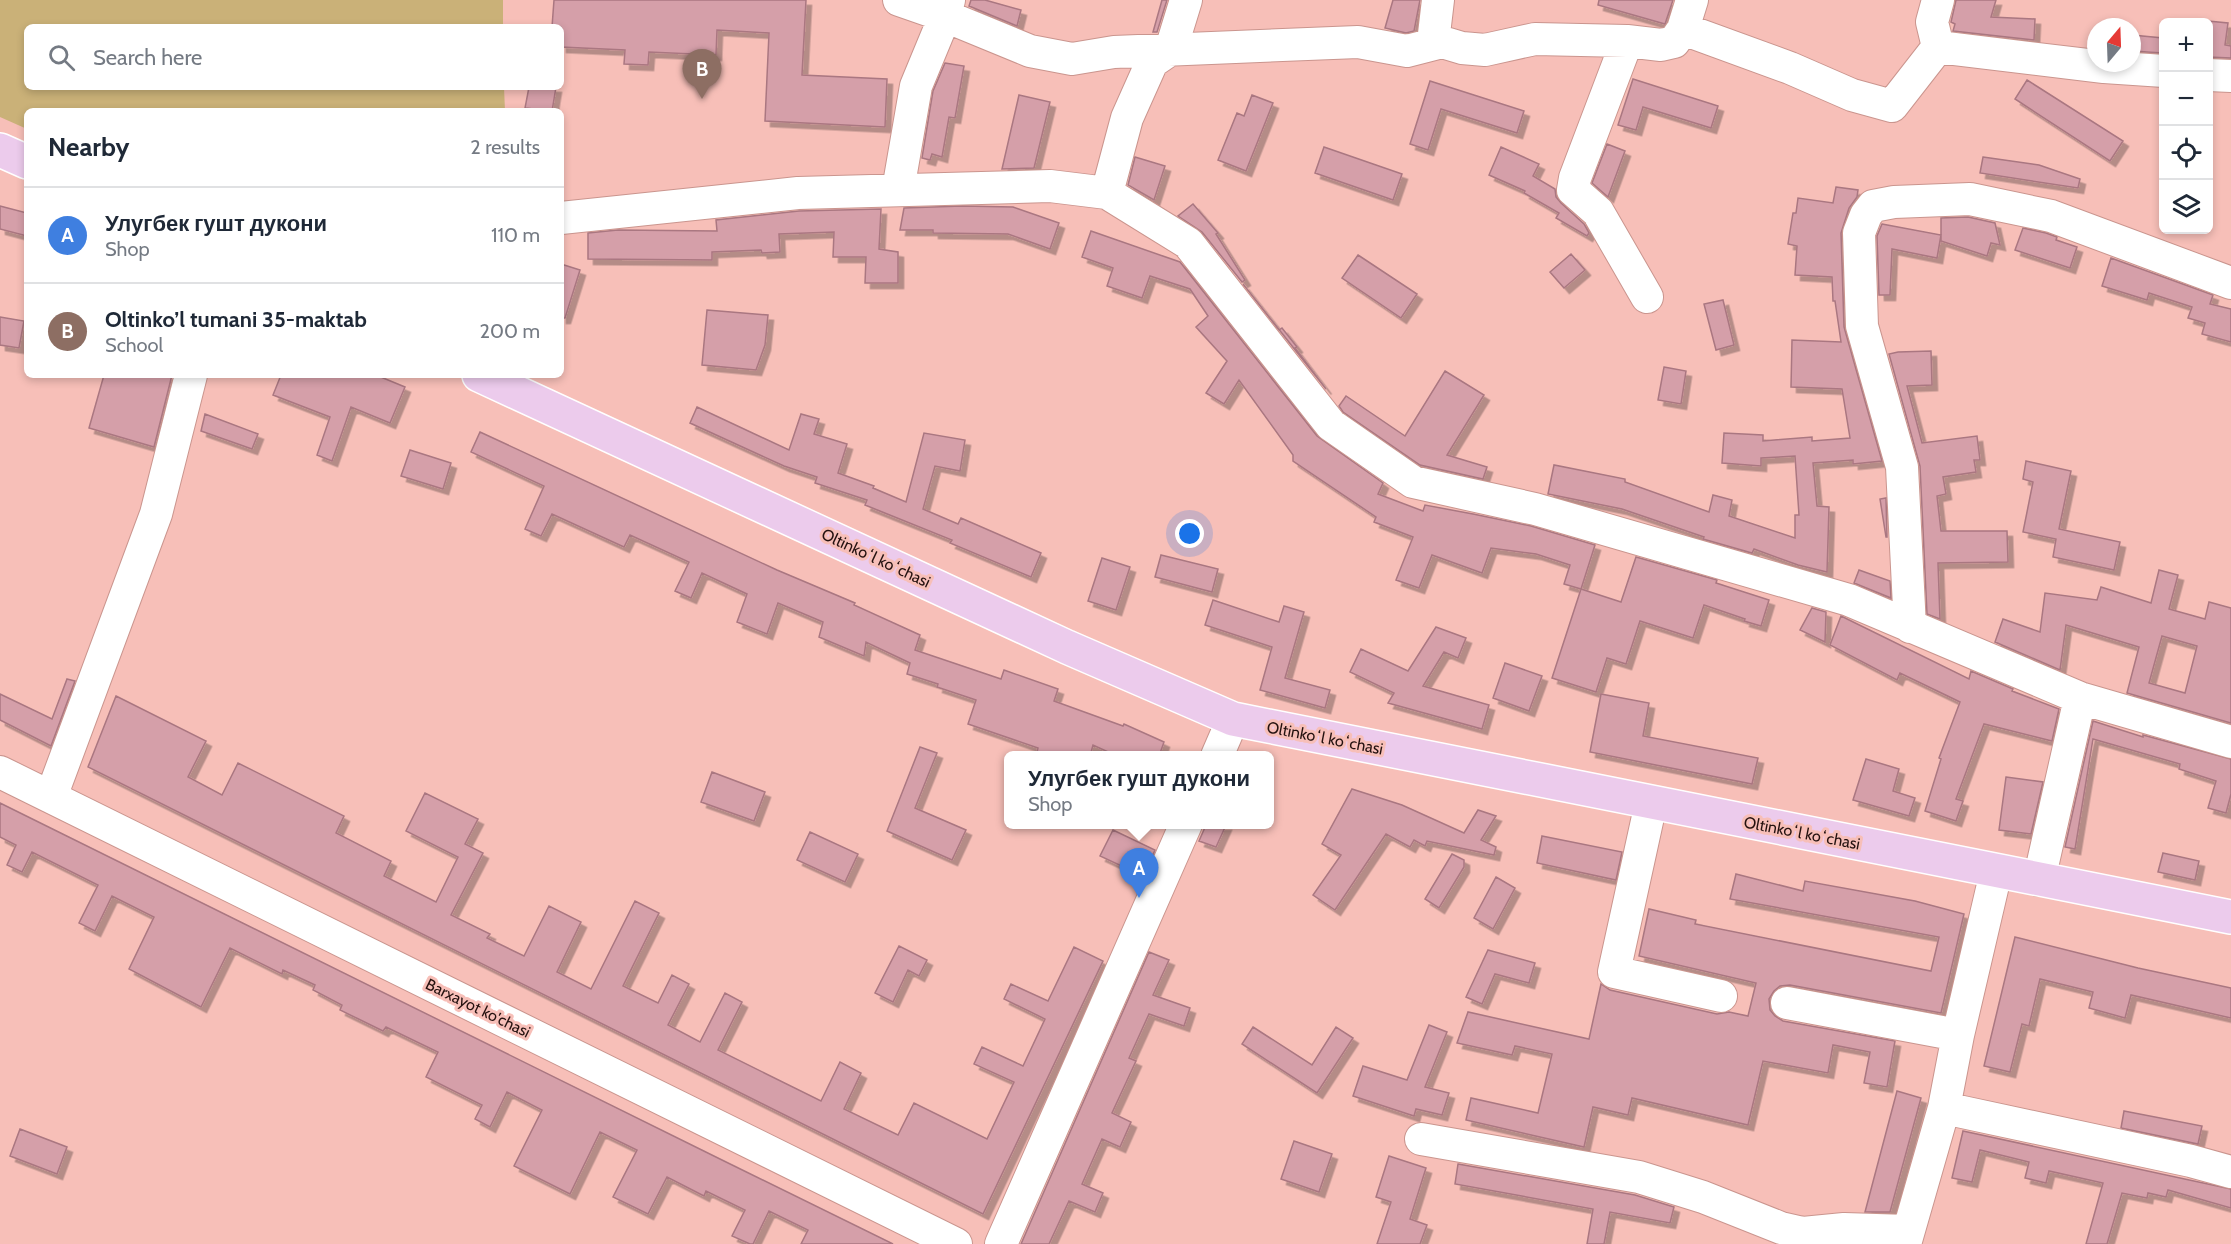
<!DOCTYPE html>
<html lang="en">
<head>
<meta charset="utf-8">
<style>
  body { margin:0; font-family:Cabin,sans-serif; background:#f6f6f7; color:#1f2937 }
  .controls { position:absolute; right:18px; top:18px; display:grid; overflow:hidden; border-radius:9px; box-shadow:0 3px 9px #0003 }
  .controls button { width:54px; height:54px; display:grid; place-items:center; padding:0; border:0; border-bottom:2px solid #e0e1e3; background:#fff; color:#1f2937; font:30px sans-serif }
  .compass { position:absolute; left:2087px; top:18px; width:54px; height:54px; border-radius:50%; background:#fff; box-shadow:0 3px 9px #0003; rotate:19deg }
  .you { position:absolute; left:1190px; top:534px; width:21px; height:21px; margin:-15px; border:4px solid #fff; border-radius:50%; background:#1a73e8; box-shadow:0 0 0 9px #1a73e833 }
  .badge { display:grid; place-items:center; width:39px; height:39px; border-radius:50%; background:#db2777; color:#fff; font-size:20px; font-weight:700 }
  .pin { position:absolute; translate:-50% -50px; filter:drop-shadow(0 2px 3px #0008) }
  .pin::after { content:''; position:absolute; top:32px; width:21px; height:18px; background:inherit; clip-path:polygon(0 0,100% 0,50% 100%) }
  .popup { position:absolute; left:1004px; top:751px; width:270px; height:78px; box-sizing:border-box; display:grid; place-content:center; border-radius:9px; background:#fff; filter:drop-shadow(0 2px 4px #0005); font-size:20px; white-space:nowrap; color:#747a83 }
  .popup b { font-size:22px; color:#1f2937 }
  .popup::after { content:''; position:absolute; left:50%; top:100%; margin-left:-12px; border:12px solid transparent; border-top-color:#fff }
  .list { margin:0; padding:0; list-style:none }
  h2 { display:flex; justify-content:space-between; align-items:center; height:78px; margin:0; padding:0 24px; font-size:26px }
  h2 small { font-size:20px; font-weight:400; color:#747a83 }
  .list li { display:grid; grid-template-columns:39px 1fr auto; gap:18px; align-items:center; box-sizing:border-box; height:96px; padding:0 24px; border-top:2px solid #e0e1e3 }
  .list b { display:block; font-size:22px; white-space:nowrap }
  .list p { margin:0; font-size:20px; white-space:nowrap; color:#747a83 }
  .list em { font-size:20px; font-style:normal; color:#747a83 }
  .icon { flex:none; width:33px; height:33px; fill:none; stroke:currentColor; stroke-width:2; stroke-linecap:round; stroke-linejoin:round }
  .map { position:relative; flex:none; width:2231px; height:1244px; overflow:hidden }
  .search { position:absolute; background:#fff; box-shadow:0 3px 9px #0003; left:24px; top:24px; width:540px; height:66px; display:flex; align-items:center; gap:15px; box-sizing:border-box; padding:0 21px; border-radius:9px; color:#747a83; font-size:22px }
  .panel { position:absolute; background:#fff; box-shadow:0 3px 9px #0003; left:24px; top:108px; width:540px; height:270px; border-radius:9px }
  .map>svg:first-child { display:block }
  .green { fill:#cab178 }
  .building { fill:#d59fa9; stroke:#aa7781; stroke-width:1.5; fill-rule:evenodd; filter:url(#shadow) }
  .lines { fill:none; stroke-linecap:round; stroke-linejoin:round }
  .minor-casing { stroke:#ca958e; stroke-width:34 }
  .major-casing { stroke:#fff; stroke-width:36 }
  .minor { stroke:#fff; stroke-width:32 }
  .major { stroke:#eccbec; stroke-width:33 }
  .labels { text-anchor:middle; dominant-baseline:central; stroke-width:6; stroke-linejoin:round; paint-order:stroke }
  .street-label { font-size:16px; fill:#24110f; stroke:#f7bfb8 }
</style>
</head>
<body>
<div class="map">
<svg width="2231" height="1244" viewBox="0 0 2231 1244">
  <defs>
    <filter id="shadow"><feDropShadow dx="5.5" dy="5.5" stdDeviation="0" flood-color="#0004"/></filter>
  </defs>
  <rect width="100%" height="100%" fill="#f7bfb8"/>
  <path class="green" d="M 0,0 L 503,0 L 503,27 L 27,27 L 27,87 L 504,87 L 505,111 L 27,111 L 27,129 L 0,117 Z"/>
  <path class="building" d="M 554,0 L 806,0 L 802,75 L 887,79 L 885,127 L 765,121 L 769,33 L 717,30 L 716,55 L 649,52 L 648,65 L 624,64 L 625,50 L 561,47 L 561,27 L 552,27 Z
    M 971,0 L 985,0 L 1021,10 L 1017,26 L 969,6 Z
    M 1162,0 L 1167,0 L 1157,32 L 1153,32 Z
    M 1393,0 L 1420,0 L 1414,31 L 1406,33 L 1385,28 Z
    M 1599,0 L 1673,0 L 1665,24 L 1598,5 Z
    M 1956,0 L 1996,0 L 1991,17 L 2035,19 L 2034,40 L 1953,31 L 1955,24 L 1951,22 Z
    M 2208,21 L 2228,23 L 2225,45 L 2231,46 L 2231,58 L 2208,57 Z
    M 2132,35 L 2163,38 L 2163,53 L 2132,51 Z
    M 945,63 L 964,66 L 955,118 L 949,117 L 942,157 L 932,154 L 930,160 L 922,158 L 933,91 Z
    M 1633,79 L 1718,106 L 1711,128 L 1643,107 L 1636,130 L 1618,125 Z
    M 2027,80 L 2123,141 L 2110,161 L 2015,99 Z
    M 1430,81 L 1524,111 L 1517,133 L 1441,109 L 1428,150 L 1410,144 Z
    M 529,87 L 556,87 L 552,111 L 525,108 Z
    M 1019,95 L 1050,102 L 1034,168 L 1002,169 Z
    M 1252,95 L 1273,103 L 1246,171 L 1218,160 L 1237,113 L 1244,116 Z
    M 1607,144 L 1625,151 L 1608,197 L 1592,183 Z
    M 1324,147 L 1402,174 L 1393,200 L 1315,173 Z
    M 1501,147 L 1539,164 L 1533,176 L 1555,189 L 1556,197 L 1561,203 L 1584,224 L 1589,233 L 1587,236 L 1556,218 L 1559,213 L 1524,193 L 1525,191 L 1489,175 Z
    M 1135,157 L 1165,166 L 1154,200 L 1128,185 Z
    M 1983,157 L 2039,165 L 2080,179 L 2078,188 L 1980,173 Z
    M 1836,187 L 1858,190 L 1857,197 L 1849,208 L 1841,233 L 1844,327 L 1882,461 L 1853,464 L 1853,460 L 1813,463 L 1817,506 L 1829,507 L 1827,572 L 1798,565 L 1754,549 L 1752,553 L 1703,539 L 1704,537 L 1622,509 L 1548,494 L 1554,465 L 1625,479 L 1625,482 L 1709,512 L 1713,495 L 1732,500 L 1729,516 L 1795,538 L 1795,515 L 1799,515 L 1795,456 L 1761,458 L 1761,466 L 1722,463 L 1724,433 L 1763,435 L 1763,441 L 1812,437 L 1812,441 L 1850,438 L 1842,389 L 1791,387 L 1792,340 L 1841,342 L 1835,301 L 1833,301 L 1832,277 L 1795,275 L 1797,246 L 1788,244 L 1793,213 L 1796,213 L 1798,198 L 1833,203 Z
    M 1193,204 L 1218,233 L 1216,234 L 1245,280 L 1242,282 L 1202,232 L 1178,216 Z
    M 0,206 L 27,213 L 27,236 L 0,229 Z
    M 962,206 L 1013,207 L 1059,223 L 1050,249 L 1008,234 L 933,233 L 933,230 L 900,230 L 904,208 Z
    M 881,209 L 879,249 L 898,252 L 898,283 L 865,283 L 866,257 L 833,257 L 834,232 L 779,234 L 780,252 L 762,253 L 761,250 L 712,252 L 712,260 L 588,259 L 588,233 L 618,230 L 717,231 L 716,220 L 799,211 Z
    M 1968,217 L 1995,223 L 2000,245 L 1991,243 L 1987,256 L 1941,241 L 1941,218 Z
    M 1882,224 L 1941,235 L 1937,258 L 1892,249 L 1890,295 L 1879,295 L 1877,236 Z
    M 2023,228 L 2046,233 L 2057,237 L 2056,240 L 2077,247 L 2070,268 L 2015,250 Z
    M 1091,231 L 1180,262 L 1317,436 L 1383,483 L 1378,494 L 1423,511 L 1425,505 L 1473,514 L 1531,526 L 1595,545 L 1581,589 L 1564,584 L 1570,565 L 1536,554 L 1491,548 L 1482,573 L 1432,555 L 1419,588 L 1396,580 L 1413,537 L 1374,522 L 1376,517 L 1293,461 L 1293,455 L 1239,380 L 1224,404 L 1206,393 L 1227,361 L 1196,327 L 1208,316 L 1190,289 L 1150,276 L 1142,298 L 1107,286 L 1113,268 L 1082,257 Z
    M 1571,254 L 1585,270 L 1564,288 L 1550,272 Z
    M 1358,255 L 1417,294 L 1401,318 L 1342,278 Z
    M 2111,258 L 2213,295 L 2210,304 L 2231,309 L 2231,342 L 2202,334 L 2205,323 L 2188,318 L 2192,307 L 2149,293 L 2147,300 L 2102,286 Z
    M 561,264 L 580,270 L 565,318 L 561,318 Z
    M 1243,284 L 1279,330 L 1282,328 L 1297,347 L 1295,348 L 1326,389 Z
    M 1723,300 L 1734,345 L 1716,350 L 1704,304 Z
    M 707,310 L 768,315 L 765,345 L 756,370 L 702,365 Z
    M 0,317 L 24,321 L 19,348 L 0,345 Z
    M 1931,351 L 1932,385 L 1907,386 L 1922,443 L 1977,436 L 1980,460 L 1974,460 L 1976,472 L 1943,477 L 1946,494 L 1937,496 L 1941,531 L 2007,531 L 2008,562 L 1938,563 L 1940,619 L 1927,614 L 1920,466 L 1889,354 L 1898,352 Z
    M 1664,367 L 1686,371 L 1681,404 L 1658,400 Z
    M 1445,371 L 1484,395 L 1447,455 L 1487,467 L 1483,479 L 1420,465 L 1343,412 L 1339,406 L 1346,396 L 1405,436 Z
    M 104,375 L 172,375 L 154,447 L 89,428 Z
    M 281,375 L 376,375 L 405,387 L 390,423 L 351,407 L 332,461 L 317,455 L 330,417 L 273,395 Z
    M 697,407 L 789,450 L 801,414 L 819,419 L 814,434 L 847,444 L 838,473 L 874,486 L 873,488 L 906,502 L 924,433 L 965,440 L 960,471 L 935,466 L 923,509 L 958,524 L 961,518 L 1041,553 L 1031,577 L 950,543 L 952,540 L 865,505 L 867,500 L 815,483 L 817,477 L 784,466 L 690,423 Z
    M 205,414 L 258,434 L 252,449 L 201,431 Z
    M 480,432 L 777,570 L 855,603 L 854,605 L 920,635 L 915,650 L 1001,679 L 1004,670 L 1058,689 L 1054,701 L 1123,726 L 1124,724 L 1164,742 L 1159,756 L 1117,756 L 1093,745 L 1090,756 L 1036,756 L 1038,748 L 968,724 L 976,700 L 937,687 L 938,684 L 907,674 L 910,663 L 866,642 L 864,656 L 819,637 L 823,622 L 778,603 L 767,634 L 737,622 L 747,594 L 702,573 L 691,598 L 675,591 L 689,562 L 630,535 L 624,547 L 552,514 L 541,536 L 525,529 L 544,486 L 471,452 Z
    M 410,450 L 451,463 L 443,489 L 401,476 Z
    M 2026,461 L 2071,471 L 2059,529 L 2120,542 L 2114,570 L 2053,557 L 2056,539 L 2023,532 L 2033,482 L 2023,479 Z
    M 1886,498 L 1887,537 L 1886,537 L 1880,499 Z
    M 1161,555 L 1218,569 L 1212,592 L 1155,577 Z
    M 1636,557 L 1717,580 L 1716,583 L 1769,600 L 1761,626 L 1744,621 L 1745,619 L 1704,605 L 1693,638 L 1640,621 L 1626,664 L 1607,658 L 1596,692 L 1552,678 L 1581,589 L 1621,602 Z
    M 1102,558 L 1130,567 L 1116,610 L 1088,601 Z
    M 1859,570 L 1890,581 L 1891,598 L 1854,583 Z
    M 2159,570 L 2178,575 L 2169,609 L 2205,619 L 2209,602 L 2231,608 L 2231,723 L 2127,693 L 2139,647 L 2066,625 L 2060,670 L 1995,642 L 2003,619 L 2040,632 L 2045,593 L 2097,600 L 2101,587 L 2151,603 ZM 2162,636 L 2197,646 L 2185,693 L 2149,683 Z
    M 1213,600 L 1279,622 L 1284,606 L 1304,612 L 1285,678 L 1330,690 L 1325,708 L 1260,690 L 1272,647 L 1205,625 Z
    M 1812,608 L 1826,612 L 1825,642 L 1800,630 Z
    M 1841,616 L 1969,679 L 1971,671 L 2013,689 L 2012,691 L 2059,709 L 2052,741 L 1984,724 L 1956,799 L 1963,801 L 1956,821 L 1925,811 L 1941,759 L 1939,758 L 1960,702 L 1900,673 L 1897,680 L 1830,645 Z
    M 1436,627 L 1466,638 L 1458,658 L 1444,652 L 1423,686 L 1489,705 L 1482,729 L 1388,703 L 1394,693 L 1350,672 L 1361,649 L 1408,671 Z
    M 1505,663 L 1542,676 L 1529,711 L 1493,698 Z
    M 67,679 L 75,681 L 51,746 L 0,720 L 0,694 L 52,719 Z
    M 1601,694 L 1649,703 L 1643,736 L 1758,758 L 1752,784 L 1590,752 Z
    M 116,696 L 206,741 L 188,777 L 222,795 L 238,763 L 344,816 L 336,833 L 391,861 L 384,876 L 436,902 L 458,857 L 406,831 L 425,793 L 478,819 L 465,844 L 483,853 L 451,915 L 490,934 L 487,938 L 524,956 L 549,906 L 581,922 L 557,972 L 591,989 L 635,901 L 659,913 L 623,986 L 658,1003 L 672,975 L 689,984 L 668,1025 L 700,1042 L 725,993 L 742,1002 L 718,1050 L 821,1101 L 840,1062 L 861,1073 L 844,1109 L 898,1135 L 914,1103 L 987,1139 L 1014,1082 L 974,1064 L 982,1047 L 1023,1066 L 1045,1019 L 1004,999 L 1011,984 L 1048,1001 L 1074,947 L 1103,961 L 983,1214 L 88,767 Z
    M 2093,721 L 2143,737 L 2143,735 L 2231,759 L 2231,794 L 2226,813 L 2208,808 L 2216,781 L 2179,769 L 2180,764 L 2093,739 L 2075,849 L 2065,847 Z
    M 920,747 L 937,753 L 915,808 L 966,830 L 952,860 L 887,831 Z
    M 1866,759 L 1899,769 L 1893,791 L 1915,798 L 1909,816 L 1853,800 Z
    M 712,772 L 765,792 L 754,821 L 701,802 Z
    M 2006,777 L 2043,782 L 2031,834 L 1999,830 Z
    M 1352,789 L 1402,805 L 1464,833 L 1478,810 L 1496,816 L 1481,840 L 1496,847 L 1494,855 L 1427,841 L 1425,846 L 1414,840 L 1410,847 L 1386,834 L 1335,910 L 1313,895 L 1341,855 L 1322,844 Z
    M 0,803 L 722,1160 L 893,1244 L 801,1244 L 808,1230 L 769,1211 L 753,1244 L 750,1244 L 732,1236 L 745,1210 L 706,1191 L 704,1196 L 667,1177 L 648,1214 L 613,1197 L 637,1150 L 600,1132 L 570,1194 L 514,1166 L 542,1110 L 507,1092 L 490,1127 L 475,1119 L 482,1105 L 426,1077 L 438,1052 L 386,1027 L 383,1031 L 340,1010 L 342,1005 L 313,990 L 315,985 L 283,970 L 282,974 L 230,948 L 201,1007 L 129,969 L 154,917 L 112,896 L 95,931 L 79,923 L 98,885 L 32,852 L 22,872 L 7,865 L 16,845 L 0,837 Z
    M 1206,825 L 1226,825 L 1216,847 L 1199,841 Z
    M 1113,830 L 1155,850 L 1143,876 L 1100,856 Z
    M 810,832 L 858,854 L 845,882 L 797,860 Z
    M 1542,836 L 1622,852 L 1616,880 L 1537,863 Z
    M 2163,853 L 2199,861 L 2195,880 L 2158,872 Z
    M 1452,854 L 1464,860 L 1464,867 L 1439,908 L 1425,899 Z
    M 1736,874 L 1803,891 L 1805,881 L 1915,901 L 1964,914 L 1941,1013 L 1790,985 L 1780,986 L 1774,991 L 1769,999 L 1770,1010 L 1775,1016 L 1783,1021 L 1895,1041 L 1887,1087 L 1864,1083 L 1870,1052 L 1833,1045 L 1828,1073 L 1763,1061 L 1748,1125 L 1632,1098 L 1628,1115 L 1593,1107 L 1584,1147 L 1466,1120 L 1471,1098 L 1538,1113 L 1552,1054 L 1515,1046 L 1512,1055 L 1457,1043 L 1468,1012 L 1589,1039 L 1601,984 L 1610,990 L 1717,1014 L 1729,1012 L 1748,1016 L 1756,983 L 1639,956 L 1649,909 L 1696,920 L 1695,924 L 1931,971 L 1939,937 L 1730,899 Z
    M 1496,877 L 1515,888 L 1493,929 L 1474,918 Z
    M 2015,937 L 2138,968 L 2231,988 L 2231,1018 L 2131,995 L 2125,1018 L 2089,1008 L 2093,992 L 2040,979 L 2029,1026 L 2022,1024 L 2010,1072 L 1984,1066 Z
    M 899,946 L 927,960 L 919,976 L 908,970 L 893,1002 L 875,993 Z
    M 1488,950 L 1535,963 L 1529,983 L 1495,974 L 1482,1004 L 1466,997 Z
    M 1149,952 L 1169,960 L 1153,995 L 1190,1008 L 1184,1026 L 1149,1014 L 1129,1058 L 1136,1061 L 1112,1113 L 1131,1122 L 1120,1147 L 1102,1139 L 1082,1184 L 1103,1193 L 1095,1212 L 1069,1201 L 1049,1244 L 1021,1244 Z
    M 1429,1025 L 1447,1032 L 1425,1087 L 1449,1093 L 1442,1115 L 1416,1109 L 1414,1116 L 1353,1096 L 1363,1066 L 1407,1080 Z
    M 1253,1027 L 1312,1065 L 1336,1027 L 1353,1038 L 1317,1093 L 1242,1044 Z
    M 1897,1091 L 1921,1098 L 1890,1212 L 1865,1212 Z
    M 2124,1111 L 2202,1126 L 2198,1144 L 2121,1128 Z
    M 20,1129 L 67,1147 L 57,1174 L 10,1156 Z
    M 1963,1131 L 2231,1189 L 2231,1208 L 2168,1190 L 2166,1197 L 2148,1193 L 2147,1198 L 2122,1193 L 2107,1244 L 2086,1244 L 2103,1183 L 2049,1171 L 2046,1183 L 2025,1178 L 2029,1162 L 1980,1150 L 1972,1182 L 1952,1178 Z
    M 1294,1141 L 1332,1154 L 1319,1192 L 1281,1179 Z
    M 1389,1156 L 1426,1168 L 1410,1219 L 1427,1225 L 1420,1244 L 1377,1244 L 1391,1202 L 1376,1197 Z
    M 1458,1164 L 1635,1195 L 1674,1207 L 1670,1223 L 1610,1212 L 1604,1244 L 1587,1244 L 1593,1209 L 1455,1184 Z"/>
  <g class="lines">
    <defs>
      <path id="minor" d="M 949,0 L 945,16 L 1030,51 L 1072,59 L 1114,52 L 1358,42 L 1407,51 L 1442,42
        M 1438,0 L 1434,34 L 1442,42 L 1462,48 L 1485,50 L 1535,39 L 1627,41 L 1661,45 L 1674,42 L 1683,29 L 1692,0
        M 1683,29 L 1790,68 L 1852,95 L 1892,106 L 1938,47 L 2104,67 L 2164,71
        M 1627,41 L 1575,178 L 1573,190 L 1598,212 L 1647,297
        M 1938,47 L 1932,22 L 1938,0
        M 2208,75 L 2231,76
        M 898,190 L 916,86 L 945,16 L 899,0
        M 1107,193 L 1127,118 L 1152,62 L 1171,49 L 1186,0
        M 561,218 L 798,193 L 1050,186 L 1107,193 L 1188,243 L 1331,425 L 1413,482 L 1535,509 L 1849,600 L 2080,698 L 2231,742
        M 1910,627 L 1902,467 L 1862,326 L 1859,233 L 1866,215 L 1873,206 L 1894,202 L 1970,199 L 2051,216 L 2231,283
        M 1217,756 L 1233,719
        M 0,772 L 956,1244
        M 51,797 L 156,514 L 191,375
        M 1651,803 L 1614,972 L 1721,996
        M 2039,880 L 2080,698
        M 1787,1003 L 1958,1035
        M 1944,1108 L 2191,1161 L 2231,1172
        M 1421,1139 L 1639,1177 L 1703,1197 L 1781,1228 L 1803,1233 L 1844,1229 L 1908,1231
        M 1001,1244 L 1186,824
        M 1905,1244 L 1944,1108 L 1958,1035 L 1996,872"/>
      <path id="major" d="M 0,150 L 27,162
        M 479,375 L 1067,647 L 1233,719 L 2231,917"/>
    </defs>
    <use href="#minor" class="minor-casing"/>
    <use href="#major" class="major-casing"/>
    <use href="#minor" class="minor"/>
    <use href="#major" class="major"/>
  </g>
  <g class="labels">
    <g class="street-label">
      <text transform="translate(876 558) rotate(25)">Oltinkoʻl koʻchasi</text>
      <text transform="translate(1325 738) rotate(11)">Oltinkoʻl koʻchasi</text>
      <text transform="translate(1802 833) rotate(11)">Oltinkoʻl koʻchasi</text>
      <text transform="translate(478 1008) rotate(26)">Barxayot ko'chasi</text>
    </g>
  </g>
</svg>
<div class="controls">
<button>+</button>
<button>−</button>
<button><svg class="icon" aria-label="locate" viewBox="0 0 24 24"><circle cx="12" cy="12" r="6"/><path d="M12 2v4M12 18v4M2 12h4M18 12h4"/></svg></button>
<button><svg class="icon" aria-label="layers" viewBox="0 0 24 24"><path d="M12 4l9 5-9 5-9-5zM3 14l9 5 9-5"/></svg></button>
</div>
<svg class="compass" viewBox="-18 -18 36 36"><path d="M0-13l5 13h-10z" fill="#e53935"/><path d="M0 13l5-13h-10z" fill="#747a83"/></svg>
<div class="you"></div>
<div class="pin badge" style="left:1139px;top:898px;background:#3f7fe0">A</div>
<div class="popup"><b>Улугбек гушт дукони</b>Shop</div>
<div class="pin badge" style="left:702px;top:99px;background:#8d6e63">B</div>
<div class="search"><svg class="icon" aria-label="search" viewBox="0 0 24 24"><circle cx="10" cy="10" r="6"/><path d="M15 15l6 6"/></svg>Search here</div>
<section class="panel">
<h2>Nearby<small>2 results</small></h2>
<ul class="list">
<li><span class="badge" style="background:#3f7fe0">A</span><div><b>Улугбек гушт дукони</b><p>Shop</p></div><em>110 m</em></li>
<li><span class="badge" style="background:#8d6e63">B</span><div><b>Oltinko’l tumani 35-maktab</b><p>School</p></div><em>200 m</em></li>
</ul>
</section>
</div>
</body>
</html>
